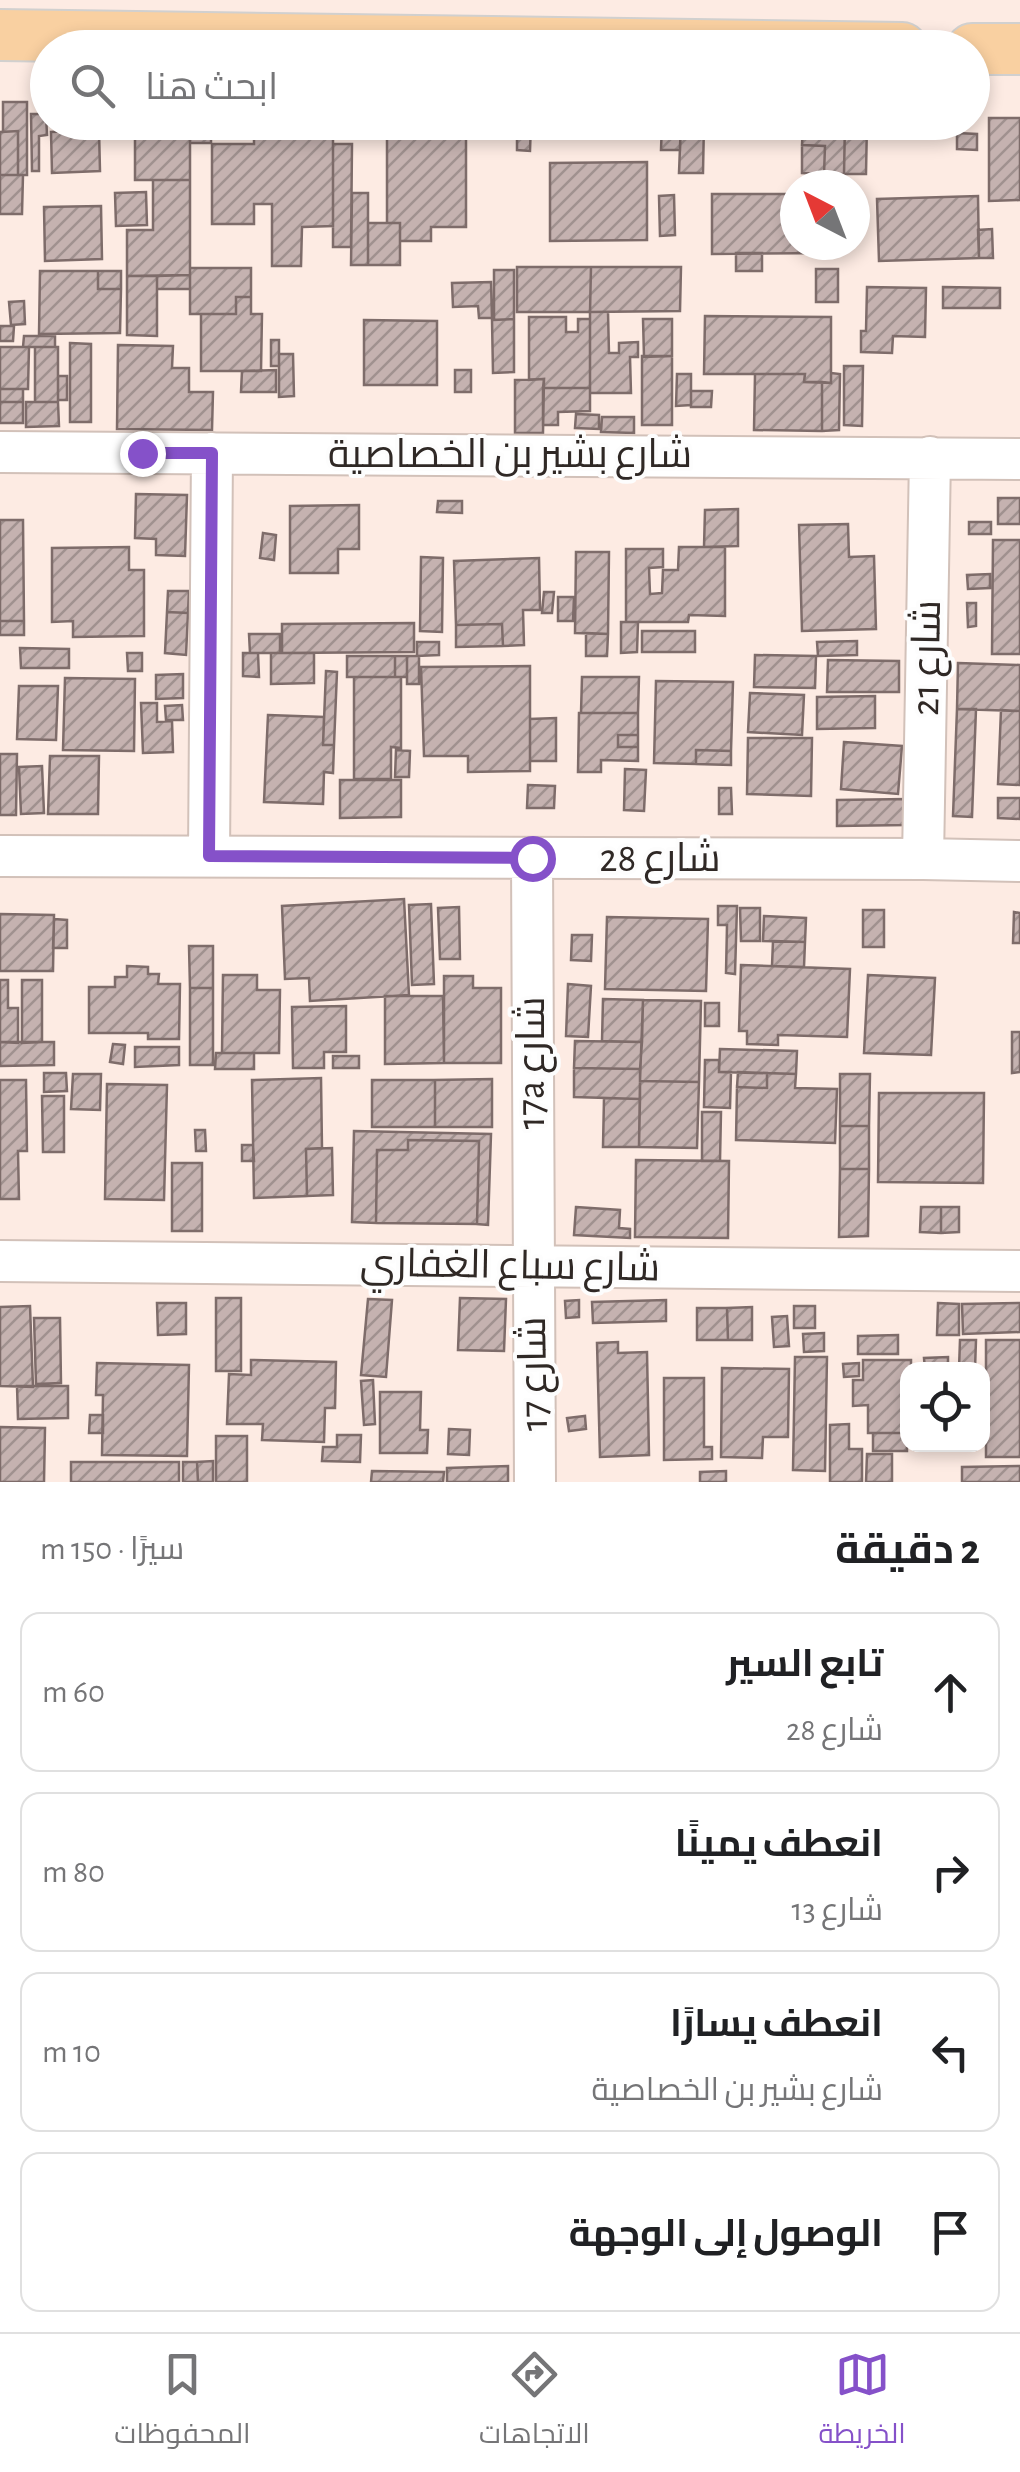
<!DOCTYPE html>
<html lang="ar">
<head>
<meta charset="utf-8">
<style>
  body { margin:0; font-family:"Alegreya Sans",Cairo,sans-serif; background:#f6f6f6; color:#202124; direction:rtl }
  .controls { position:absolute; right:30px; bottom:30px; display:grid; overflow:hidden; border-radius:20px; box-shadow:0 5px 15px #0003 }
  .controls button { width:90px; height:90px; display:grid; place-items:center; padding:0; border:0; border-bottom:2px solid #e0e0e0; background:#fff; color:#202124; font:50px sans-serif }
  .compass { position:absolute; left:780px; top:170px; width:90px; height:90px; border-radius:50%; background:#fff; box-shadow:0 5px 15px #0003; rotate:318deg }
  .stop { position:absolute; width:30px; height:30px; margin:-22px; border:8px solid #8551c9; border-radius:50%; background:#fff }
  .stop.end { background:#8551c9; border-color:#fff; box-shadow:0 2px 10px #0008 }
  .list { margin:0; padding:0; list-style:none }
  h2 { display:flex; justify-content:space-between; align-items:center; height:130px; margin:0; padding:0 40px; font-size:42px }
  h2 small { font-size:32px; font-weight:400; color:#757577 }
  .list li { display:grid; grid-template-columns:65px 1fr auto; gap:30px; align-items:center; box-sizing:border-box; height:160px; margin:0 20px 20px; padding:0 20px; border:2px solid #e0e0e0; border-radius:20px }
  .list b { display:block; font-size:38px; white-space:nowrap }
  .list p { margin:0; font-size:32px; white-space:nowrap; color:#757577 }
  .list em { font-size:32px; font-style:normal; color:#757577 }
  .icon { flex:none; width:55px; height:55px; fill:none; stroke:currentColor; stroke-width:2; stroke-linecap:round; stroke-linejoin:round }
  .map { position:relative; flex:none; width:1020px; height:1482px; overflow:hidden; direction:ltr }
  .search { position:absolute; background:#fff; box-shadow:0 5px 15px #0003; left:30px; right:30px; top:30px; height:110px; display:flex; align-items:center; gap:25px; box-sizing:border-box; padding:0 35px; border-radius:55px; color:#757577; font-size:38px }
  .sheet { height:850px; background:#fff }
  nav { display:flex; justify-content:space-around; align-items:center; box-sizing:border-box; height:140px; border-top:2px solid #e0e0e0; background:#fff; font-size:28px; color:#757577 }
  nav a { display:grid; justify-items:center; gap:5px }
  nav .on { color:#8551c9 }
  .map>svg:first-child { display:block }
  .building { fill:url(#building-hatch); stroke:#7e6c6a; stroke-width:2.5 }
  .lines { fill:none; stroke-linecap:round; stroke-linejoin:round }
  .minor-casing { stroke:#d2c1b9; stroke-width:44 }
  .major-casing { stroke:#d1d0cf; stroke-width:54 }
  .minor { stroke:#fff; stroke-width:40 }
  .major { stroke:#f9d0a1; stroke-width:50 }
  .route { stroke:#8551c9; stroke-width:12 }
  .labels { text-anchor:middle; dominant-baseline:central; stroke-width:8; stroke-linejoin:round; paint-order:stroke }
  .street-label { font-size:40px; fill:#2f2825; stroke:#fdfdfd }
</style>
</head>
<body>
<div class="map">
<svg width="1020" height="1482" viewBox="0 0 1020 1482">
  <defs>
    <pattern id="building-hatch" width="6" height="6" patternUnits="userSpaceOnUse" patternTransform="scale(2.5)"><rect width="6" height="6" fill="#c5b2b0"/><path d="M-1 1l2-2M0 6l6-6M5 7l2-2" fill="none" stroke="#a0918f"/></pattern>
  </defs>
  <rect width="100%" height="100%" fill="#fdebe3"/>
  <path class="building" d="M 3,102 L 27,102 L 27,175 L 18,175 L 18,131 L 3,132 Z
    M 31,114 L 46,114 L 47,135 L 39,136 L 39,171 L 32,171 Z
    M 989,118 L 1020,118 L 1020,200 L 989,201 Z
    M 190,122 L 211,122 L 211,143 L 190,143 Z
    M 432,122 L 452,122 L 452,134 L 432,134 Z
    M 517,122 L 531,122 L 530,151 L 517,150 Z
    M 662,122 L 681,122 L 680,150 L 661,150 Z
    M 681,122 L 704,122 L 703,173 L 679,173 Z
    M 803,122 L 845,122 L 844,174 L 824,174 L 825,146 L 802,145 Z
    M 845,122 L 867,122 L 866,174 L 844,174 Z
    M 99,130 L 100,171 L 52,173 L 51,132 Z
    M 254,130 L 333,130 L 333,226 L 302,227 L 301,266 L 272,266 L 272,204 L 254,204 L 254,224 L 212,224 L 212,144 L 254,144 Z
    M 18,131 L 18,175 L 0,175 L 0,132 Z
    M 135,132 L 190,132 L 190,180 L 135,180 Z
    M 957,133 L 977,134 L 977,150 L 957,149 Z
    M 387,134 L 466,134 L 466,227 L 431,227 L 431,241 L 400,241 L 400,223 L 387,223 Z
    M 333,144 L 352,144 L 351,247 L 333,247 Z
    M 802,145 L 825,146 L 824,174 L 802,173 Z
    M 647,162 L 647,240 L 550,241 L 550,163 Z
    M 0,175 L 23,175 L 22,214 L 0,214 Z
    M 153,180 L 190,180 L 190,275 L 127,276 L 127,230 L 153,230 Z
    M 146,192 L 147,225 L 116,226 L 115,193 Z
    M 352,193 L 368,193 L 368,265 L 351,265 Z
    M 712,194 L 795,194 L 795,245 L 832,245 L 832,253 L 712,254 Z
    M 674,195 L 675,235 L 660,236 L 659,196 Z
    M 978,196 L 979,258 L 879,261 L 877,199 Z
    M 101,206 L 102,259 L 45,261 L 44,207 Z
    M 368,223 L 400,223 L 400,265 L 368,265 Z
    M 992,229 L 993,258 L 979,258 L 978,230 Z
    M 736,253 L 762,253 L 762,271 L 736,271 Z
    M 517,267 L 591,267 L 590,312 L 517,312 Z
    M 591,267 L 681,267 L 680,311 L 590,312 Z
    M 190,268 L 251,268 L 251,297 L 236,297 L 236,314 L 190,314 Z
    M 816,269 L 838,269 L 838,302 L 816,302 Z
    M 494,270 L 514,270 L 514,319 L 494,320 Z
    M 40,271 L 98,271 L 98,289 L 121,289 L 120,333 L 39,334 Z
    M 98,271 L 121,271 L 121,289 L 98,289 Z
    M 190,275 L 190,289 L 157,289 L 157,276 Z
    M 127,276 L 157,276 L 157,336 L 127,335 Z
    M 491,282 L 492,318 L 479,318 L 478,306 L 453,307 L 452,283 Z
    M 867,287 L 926,288 L 925,337 L 893,336 L 892,353 L 861,352 L 861,331 L 866,331 Z
    M 943,287 L 1000,288 L 1000,308 L 943,308 Z
    M 236,297 L 251,297 L 251,314 L 262,314 L 261,371 L 201,371 L 201,314 L 236,314 Z
    M 24,301 L 25,324 L 11,325 L 9,302 Z
    M 590,312 L 608,312 L 609,353 L 619,353 L 619,343 L 638,342 L 638,357 L 630,357 L 631,393 L 590,393 Z
    M 705,316 L 831,317 L 831,383 L 804,382 L 805,374 L 704,374 Z
    M 529,317 L 566,317 L 566,332 L 578,332 L 578,319 L 590,319 L 590,388 L 543,388 L 544,379 L 529,380 Z
    M 514,319 L 514,372 L 493,373 L 492,320 Z
    M 643,319 L 672,319 L 672,356 L 644,357 Z
    M 364,320 L 437,321 L 437,385 L 364,385 Z
    M 0,326 L 14,326 L 13,341 L 0,341 Z
    M 24,336 L 55,336 L 55,347 L 23,347 Z
    M 271,340 L 279,340 L 279,366 L 271,366 Z
    M 70,343 L 91,344 L 91,422 L 70,422 Z
    M 118,345 L 173,346 L 172,368 L 189,368 L 189,392 L 213,392 L 212,430 L 117,429 Z
    M 0,347 L 29,347 L 28,389 L 0,389 Z
    M 35,347 L 58,347 L 58,402 L 35,402 Z
    M 279,354 L 293,354 L 294,396 L 279,397 Z
    M 642,356 L 672,356 L 672,425 L 642,425 Z
    M 844,366 L 863,366 L 862,426 L 844,425 Z
    M 276,370 L 276,392 L 241,392 L 242,371 Z
    M 455,370 L 471,370 L 471,392 L 455,392 Z
    M 831,373 L 840,374 L 839,430 L 822,431 L 822,382 L 831,383 Z
    M 677,374 L 691,374 L 691,405 L 676,406 Z
    M 755,374 L 805,374 L 804,382 L 822,382 L 822,431 L 754,430 Z
    M 58,376 L 67,376 L 67,400 L 58,400 Z
    M 544,379 L 543,433 L 515,433 L 515,380 Z
    M 543,388 L 590,388 L 590,411 L 558,412 L 558,425 L 543,425 Z
    M 0,389 L 23,389 L 23,402 L 0,402 Z
    M 691,391 L 712,391 L 711,407 L 691,407 Z
    M 0,402 L 23,402 L 23,423 L 0,423 Z
    M 26,402 L 58,402 L 59,426 L 26,427 Z
    M 576,414 L 599,415 L 599,429 L 575,428 Z
    M 602,417 L 634,417 L 634,433 L 601,432 Z
    M 136,494 L 187,495 L 185,556 L 156,555 L 156,539 L 135,538 Z
    M 998,498 L 1020,498 L 1020,524 L 998,524 Z
    M 438,501 L 462,501 L 462,513 L 437,512 Z
    M 359,505 L 359,549 L 338,549 L 338,573 L 290,573 L 290,506 Z
    M 738,509 L 738,546 L 704,547 L 705,510 Z
    M 0,520 L 23,520 L 24,621 L 0,621 Z
    M 969,522 L 991,522 L 991,534 L 969,534 Z
    M 848,524 L 849,557 L 874,556 L 876,629 L 802,631 L 799,525 Z
    M 263,533 L 276,535 L 274,560 L 260,558 Z
    M 993,540 L 1020,540 L 1020,654 L 992,654 Z
    M 129,547 L 129,570 L 144,570 L 144,636 L 73,637 L 73,621 L 52,622 L 52,548 Z
    M 679,547 L 725,547 L 725,616 L 689,615 L 688,622 L 626,622 L 626,549 L 663,549 L 663,567 L 649,568 L 650,594 L 662,593 L 663,570 L 678,570 Z
    M 576,552 L 609,552 L 608,634 L 575,633 Z
    M 421,557 L 443,558 L 442,632 L 420,631 Z
    M 539,558 L 540,610 L 523,610 L 524,645 L 503,646 L 502,624 L 456,625 L 454,561 Z
    M 990,574 L 990,588 L 968,589 L 967,575 Z
    M 168,591 L 189,591 L 188,613 L 167,612 Z
    M 544,592 L 554,592 L 552,613 L 542,613 Z
    M 558,597 L 574,597 L 573,621 L 558,621 Z
    M 967,603 L 976,603 L 976,626 L 968,627 Z
    M 167,612 L 188,613 L 186,655 L 165,653 Z
    M 0,621 L 24,621 L 24,635 L 0,635 Z
    M 621,622 L 638,622 L 637,652 L 621,653 Z
    M 414,623 L 414,652 L 282,653 L 282,624 Z
    M 502,624 L 503,646 L 456,647 L 456,625 Z
    M 642,631 L 695,631 L 695,652 L 642,652 Z
    M 586,633 L 608,634 L 607,656 L 586,656 Z
    M 249,634 L 280,634 L 280,653 L 250,653 Z
    M 857,641 L 857,655 L 818,656 L 817,642 Z
    M 417,642 L 439,642 L 439,655 L 417,656 Z
    M 20,648 L 69,649 L 69,668 L 21,668 Z
    M 127,653 L 142,653 L 142,671 L 128,671 Z
    M 243,653 L 258,653 L 259,677 L 243,676 Z
    M 271,653 L 314,653 L 314,683 L 271,684 Z
    M 755,655 L 816,656 L 815,688 L 754,687 Z
    M 347,656 L 395,656 L 395,677 L 347,677 Z
    M 395,656 L 407,656 L 407,677 L 395,677 Z
    M 407,656 L 419,656 L 419,684 L 407,684 Z
    M 828,660 L 899,661 L 899,692 L 827,692 Z
    M 958,663 L 1020,665 L 1020,711 L 957,709 Z
    M 530,666 L 530,771 L 468,772 L 468,756 L 424,756 L 421,667 Z
    M 326,671 L 337,672 L 334,745 L 323,745 Z
    M 183,674 L 183,698 L 156,699 L 156,675 Z
    M 354,677 L 401,677 L 401,748 L 391,747 L 391,779 L 354,779 Z
    M 582,677 L 639,677 L 638,713 L 581,713 Z
    M 65,678 L 135,679 L 134,751 L 63,750 Z
    M 656,681 L 733,682 L 731,751 L 696,750 L 696,764 L 654,763 Z
    M 19,686 L 58,686 L 56,740 L 17,739 Z
    M 750,693 L 804,695 L 802,735 L 748,732 Z
    M 875,696 L 875,728 L 817,729 L 817,697 Z
    M 141,703 L 157,703 L 157,722 L 172,721 L 173,752 L 143,753 Z
    M 182,705 L 183,720 L 166,720 L 165,706 Z
    M 957,709 L 976,709 L 972,817 L 953,816 Z
    M 1001,710 L 1020,711 L 1020,785 L 998,784 Z
    M 579,713 L 638,713 L 638,735 L 618,735 L 618,747 L 638,747 L 638,761 L 601,760 L 601,772 L 578,772 Z
    M 268,715 L 324,717 L 323,745 L 334,745 L 333,773 L 324,772 L 323,804 L 264,802 Z
    M 556,718 L 556,761 L 530,761 L 530,719 Z
    M 618,735 L 638,735 L 638,747 L 618,747 Z
    M 748,738 L 812,738 L 811,796 L 747,794 Z
    M 844,742 L 902,746 L 898,794 L 841,789 Z
    M 396,750 L 410,751 L 409,777 L 395,777 Z
    M 696,750 L 731,751 L 731,765 L 696,764 Z
    M 0,754 L 17,754 L 16,815 L 0,815 Z
    M 50,756 L 99,756 L 98,814 L 48,814 Z
    M 42,766 L 44,813 L 21,814 L 19,767 Z
    M 625,769 L 646,770 L 644,811 L 624,810 Z
    M 340,780 L 401,780 L 401,817 L 340,818 Z
    M 528,785 L 555,786 L 554,808 L 527,808 Z
    M 719,788 L 731,788 L 732,814 L 719,814 Z
    M 998,798 L 1020,798 L 1020,819 L 998,818 Z
    M 907,799 L 907,825 L 837,826 L 837,800 Z
    M 404,899 L 409,995 L 310,1001 L 309,978 L 285,979 L 282,906 Z
    M 431,904 L 434,984 L 412,985 L 409,905 Z
    M 718,906 L 737,906 L 735,974 L 726,973 L 727,925 L 718,925 Z
    M 459,907 L 460,959 L 440,959 L 438,908 Z
    M 740,908 L 760,908 L 760,941 L 741,941 Z
    M 863,910 L 884,910 L 884,947 L 863,947 Z
    M 1014,912 L 1020,913 L 1020,943 L 1013,943 Z
    M 0,914 L 54,915 L 53,971 L 0,971 Z
    M 764,916 L 806,918 L 805,942 L 763,941 Z
    M 607,917 L 708,919 L 706,991 L 605,989 Z
    M 54,919 L 67,920 L 67,948 L 53,948 Z
    M 572,935 L 592,935 L 591,961 L 571,960 Z
    M 773,941 L 805,942 L 804,967 L 772,966 Z
    M 189,946 L 213,946 L 213,988 L 190,988 Z
    M 741,965 L 850,969 L 847,1037 L 778,1035 L 778,1045 L 747,1044 L 747,1031 L 739,1031 Z
    M 127,966 L 148,967 L 148,974 L 159,974 L 158,984 L 180,984 L 179,1039 L 148,1039 L 148,1033 L 89,1033 L 89,987 L 115,987 L 115,977 L 127,977 Z
    M 223,975 L 257,975 L 257,990 L 280,990 L 279,1053 L 222,1053 Z
    M 868,975 L 935,978 L 931,1055 L 864,1053 Z
    M 444,976 L 473,976 L 473,988 L 501,988 L 501,1063 L 444,1063 Z
    M 0,980 L 8,980 L 8,1008 L 18,1008 L 18,1043 L 0,1042 Z
    M 22,980 L 42,980 L 42,1042 L 22,1043 Z
    M 568,984 L 591,986 L 588,1037 L 566,1036 Z
    M 190,988 L 213,988 L 213,1065 L 190,1065 Z
    M 385,996 L 443,996 L 444,1063 L 385,1064 Z
    M 603,999 L 643,1000 L 642,1042 L 602,1041 Z
    M 643,1000 L 701,1001 L 699,1082 L 640,1081 Z
    M 705,1003 L 719,1003 L 719,1026 L 705,1026 Z
    M 346,1006 L 346,1052 L 324,1052 L 324,1068 L 293,1068 L 292,1007 Z
    M 1012,1032 L 1020,1032 L 1020,1072 L 1012,1073 Z
    M 575,1041 L 642,1042 L 640,1069 L 574,1068 Z
    M 0,1042 L 54,1042 L 54,1065 L 0,1066 Z
    M 113,1044 L 125,1045 L 123,1064 L 110,1062 Z
    M 135,1047 L 179,1047 L 179,1065 L 135,1067 Z
    M 720,1049 L 797,1051 L 796,1074 L 719,1072 Z
    M 216,1053 L 254,1053 L 254,1069 L 215,1069 Z
    M 333,1056 L 359,1056 L 359,1068 L 333,1068 Z
    M 705,1060 L 719,1060 L 719,1072 L 731,1072 L 730,1108 L 704,1107 Z
    M 574,1068 L 640,1069 L 640,1099 L 574,1097 Z
    M 738,1072 L 767,1073 L 767,1088 L 737,1087 Z
    M 44,1073 L 66,1073 L 67,1091 L 44,1092 Z
    M 767,1073 L 796,1074 L 795,1088 L 837,1089 L 835,1143 L 736,1140 L 737,1087 L 767,1088 Z
    M 73,1074 L 101,1074 L 100,1110 L 71,1109 Z
    M 840,1074 L 870,1074 L 869,1126 L 840,1126 Z
    M 321,1078 L 322,1148 L 306,1149 L 307,1196 L 254,1198 L 252,1080 Z
    M 492,1079 L 492,1127 L 435,1127 L 435,1080 Z
    M 0,1080 L 26,1080 L 27,1151 L 18,1151 L 19,1199 L 0,1199 Z
    M 372,1080 L 435,1080 L 435,1127 L 372,1127 Z
    M 640,1081 L 699,1082 L 697,1148 L 639,1147 Z
    M 107,1084 L 167,1085 L 164,1200 L 105,1199 Z
    M 879,1093 L 984,1093 L 983,1183 L 878,1182 Z
    M 42,1096 L 64,1096 L 64,1152 L 43,1152 Z
    M 604,1098 L 640,1099 L 639,1147 L 603,1147 Z
    M 702,1112 L 721,1112 L 720,1161 L 702,1161 Z
    M 840,1126 L 869,1126 L 869,1169 L 840,1169 Z
    M 195,1130 L 205,1130 L 206,1151 L 196,1151 Z
    M 354,1131 L 491,1134 L 488,1225 L 477,1224 L 479,1141 L 408,1140 L 408,1150 L 377,1150 L 376,1223 L 352,1222 Z
    M 408,1140 L 479,1141 L 477,1224 L 376,1223 L 377,1150 L 408,1150 Z
    M 242,1145 L 253,1145 L 254,1161 L 242,1161 Z
    M 332,1148 L 333,1195 L 307,1196 L 306,1149 Z
    M 636,1160 L 729,1161 L 728,1238 L 635,1237 Z
    M 172,1163 L 202,1163 L 202,1231 L 172,1231 Z
    M 840,1169 L 869,1169 L 868,1236 L 839,1237 Z
    M 576,1207 L 620,1210 L 619,1228 L 630,1229 L 630,1238 L 574,1235 Z
    M 921,1207 L 941,1207 L 941,1233 L 920,1232 Z
    M 941,1207 L 959,1207 L 959,1232 L 941,1233 Z
    M 216,1298 L 241,1298 L 241,1371 L 216,1371 Z
    M 460,1298 L 506,1299 L 504,1351 L 458,1350 Z
    M 368,1299 L 392,1300 L 386,1377 L 361,1375 Z
    M 579,1300 L 579,1317 L 566,1318 L 565,1301 Z
    M 666,1300 L 666,1321 L 593,1323 L 592,1302 Z
    M 157,1303 L 186,1303 L 186,1334 L 158,1335 Z
    M 938,1303 L 959,1304 L 959,1335 L 937,1335 Z
    M 1020,1303 L 1020,1332 L 963,1334 L 962,1304 Z
    M 30,1306 L 33,1387 L 0,1386 L 0,1307 Z
    M 794,1306 L 815,1306 L 815,1328 L 794,1328 Z
    M 752,1307 L 752,1340 L 728,1340 L 727,1308 Z
    M 697,1308 L 727,1308 L 728,1340 L 697,1340 Z
    M 787,1316 L 789,1346 L 774,1347 L 772,1317 Z
    M 34,1318 L 60,1318 L 61,1383 L 36,1384 Z
    M 824,1333 L 824,1351 L 804,1352 L 803,1334 Z
    M 898,1335 L 898,1354 L 858,1354 L 858,1336 Z
    M 960,1340 L 976,1340 L 975,1369 L 959,1369 Z
    M 986,1340 L 1020,1340 L 1020,1457 L 986,1457 Z
    M 618,1342 L 618,1353 L 647,1352 L 649,1455 L 600,1457 L 597,1343 Z
    M 795,1357 L 827,1357 L 825,1471 L 793,1470 Z
    M 948,1357 L 948,1370 L 925,1370 L 924,1358 Z
    M 251,1360 L 336,1362 L 335,1408 L 325,1408 L 324,1442 L 262,1440 L 263,1424 L 227,1424 L 229,1374 L 251,1375 Z
    M 863,1360 L 911,1360 L 911,1370 L 908,1370 L 908,1433 L 868,1433 L 868,1405 L 853,1406 L 853,1380 L 863,1380 Z
    M 97,1363 L 189,1365 L 187,1456 L 102,1455 L 103,1395 L 96,1395 Z
    M 859,1363 L 859,1376 L 844,1377 L 843,1364 Z
    M 722,1368 L 789,1369 L 788,1437 L 763,1437 L 762,1458 L 721,1457 Z
    M 664,1378 L 704,1378 L 704,1447 L 712,1447 L 712,1459 L 664,1460 Z
    M 373,1380 L 375,1424 L 364,1425 L 361,1381 Z
    M 17,1386 L 68,1386 L 68,1418 L 18,1419 Z
    M 380,1392 L 421,1392 L 420,1430 L 428,1430 L 427,1453 L 380,1453 Z
    M 90,1415 L 103,1415 L 103,1433 L 89,1433 Z
    M 585,1416 L 586,1429 L 569,1431 L 567,1418 Z
    M 849,1424 L 849,1449 L 862,1449 L 862,1482 L 830,1482 L 830,1425 Z
    M 0,1427 L 45,1428 L 44,1482 L 0,1482 Z
    M 449,1429 L 470,1430 L 469,1455 L 448,1454 Z
    M 873,1433 L 907,1433 L 907,1451 L 873,1451 Z
    M 337,1435 L 361,1435 L 360,1462 L 322,1461 L 323,1447 L 337,1447 Z
    M 216,1436 L 247,1436 L 247,1482 L 216,1482 Z
    M 867,1454 L 892,1454 L 892,1482 L 866,1482 Z
    M 213,1461 L 213,1482 L 198,1482 L 197,1462 Z
    M 71,1462 L 179,1462 L 179,1482 L 71,1482 Z
    M 183,1462 L 197,1462 L 198,1482 L 183,1482 Z
    M 508,1466 L 508,1482 L 447,1482 L 447,1468 Z
    M 1020,1466 L 1020,1482 L 962,1482 L 962,1467 Z
    M 372,1471 L 444,1472 L 443,1482 L 371,1482 Z
    M 726,1471 L 726,1482 L 700,1482 L 700,1472 Z"/>
  <g class="lines">
    <defs>
      <path id="minor" d="M 0,452 L 1020,459
        M 0,856 L 923,859 L 1020,861
        M 209,856 L 212,453
        M 532,859 L 535,1482
        M 923,859 L 930,457
        M 0,1261 L 1020,1271"/>
      <path id="major" d="M 0,35 L 902,48
        M 972,49 L 1020,49"/>
    </defs>
    <use href="#minor" class="minor-casing"/>
    <use href="#major" class="major-casing"/>
    <use href="#minor" class="minor"/>
    <use href="#major" class="major"/>
  </g>
  <g class="lines">
    <path class="route" d="M 142,453 L 212,453 L 209,856 L 532,858"/>
  </g>
  <g class="labels">
    <g class="street-label">
      <text x="510" y="455">شارع بشير بن الخصاصية</text>
      <text transform="translate(927 658) rotate(-89)">شارع 21</text>
      <text x="660" y="859">شارع 28</text>
      <text transform="translate(532 1063) rotate(-90)">17a شارع</text>
      <text transform="translate(510 1266) rotate(1)">شارع سباع الغفاري</text>
      <text transform="translate(534 1374) rotate(-91)">شارع 17</text>
    </g>
  </g>
</svg>
<div class="controls">
<button><svg class="icon" aria-label="locate" viewBox="0 0 24 24"><circle cx="12" cy="12" r="6"/><path d="M12 2v4M12 18v4M2 12h4M18 12h4"/></svg></button>
</div>
<svg class="compass" viewBox="-18 -18 36 36"><path d="M0-13l5 13h-10z" fill="#e53935"/><path d="M0 13l5-13h-10z" fill="#757577"/></svg>
<div class="stop" style="left:532px;top:858px"></div>
<div class="stop end" style="left:142px;top:453px"></div>
<div class="search"><svg class="icon" aria-label="search" viewBox="0 0 24 24"><circle cx="10" cy="10" r="6"/><path d="M15 15l6 6"/></svg>ابحث هنا</div>
</div>
<section class="sheet">
<h2>2 دقيقة<small>سيرًا · 150 m</small></h2>
<ul class="list">
<li><svg class="icon" aria-label="ahead" viewBox="0 0 24 24"><path d="M12 20V5M6 11l6-6 6 6"/></svg><div><b>تابع السير</b><p>شارع 28</p></div><em>60 m</em></li>
<li><svg class="icon" aria-label="right" viewBox="0 0 24 24"><path d="M7 20v-9h11M14 6l5 5-5 5"/></svg><div><b>انعطف يمينًا</b><p>شارع 13</p></div><em>80 m</em></li>
<li><svg class="icon" aria-label="left" viewBox="0 0 24 24"><path d="M17 20v-9H6M10 6l-5 5 5 5"/></svg><div><b>انعطف يسارًا</b><p>شارع بشير بن الخصاصية</p></div><em>10 m</em></li>
<li><svg class="icon" aria-label="arrive" viewBox="0 0 24 24"><path d="M6 21V4h12l-3 4 3 4H6"/></svg><div><b>الوصول إلى الوجهة</b></div></li>
</ul>
</section>
<nav>
<a class="on"><svg class="icon" aria-label="map" viewBox="0 0 24 24"><path d="M3 6l6-2 6 2 6-2v14l-6 2-6-2-6 2zM9 4v14M15 6v14"/></svg>الخريطة</a>
<a><svg class="icon" aria-label="directions" viewBox="0 0 24 24"><path d="M12 3l9 9-9 9-9-9zM9 14v-3h6M13 9l2 2-2 2"/></svg>الاتجاهات</a>
<a><svg class="icon" aria-label="saved" viewBox="0 0 24 24"><path d="M7 4h10v16l-5-4-5 4z"/></svg>المحفوظات</a>
</nav>
</body>
</html>
